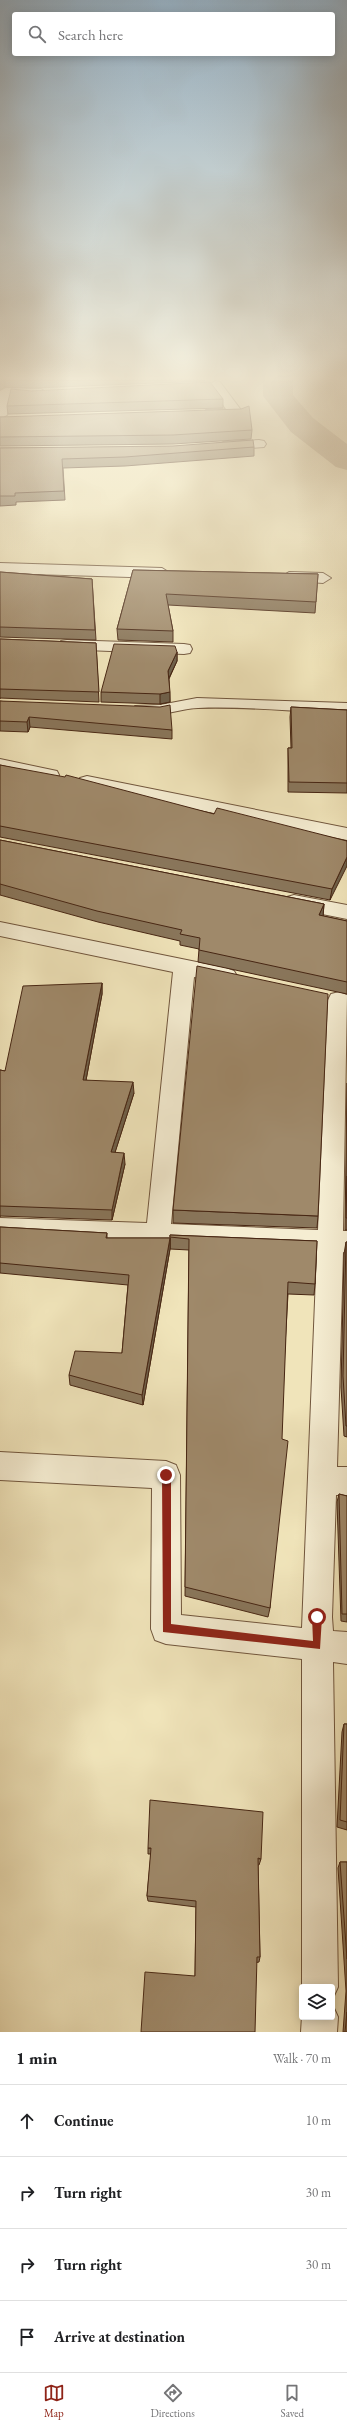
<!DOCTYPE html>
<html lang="en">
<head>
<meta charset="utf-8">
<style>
  body { margin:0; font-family:"EB Garamond",serif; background:#f2f2f2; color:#202124 }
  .controls { position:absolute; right:12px; bottom:12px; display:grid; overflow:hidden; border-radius:4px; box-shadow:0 2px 10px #0003 }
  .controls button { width:36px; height:36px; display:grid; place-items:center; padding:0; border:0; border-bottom:1px solid #e0e0e0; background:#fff; color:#202124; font:20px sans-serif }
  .stop { position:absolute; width:12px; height:12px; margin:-9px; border:3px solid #8f2418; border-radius:50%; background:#fff }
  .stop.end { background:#8f2418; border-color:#fff; box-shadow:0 1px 4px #0008 }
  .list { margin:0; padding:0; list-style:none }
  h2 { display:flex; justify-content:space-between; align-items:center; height:52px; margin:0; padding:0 16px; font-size:17px }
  h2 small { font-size:13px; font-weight:400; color:#757577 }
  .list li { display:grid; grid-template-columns:26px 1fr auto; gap:12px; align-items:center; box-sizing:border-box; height:72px; padding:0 16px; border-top:1px solid #e0e0e0 }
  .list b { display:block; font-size:15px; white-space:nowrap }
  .list em { font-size:13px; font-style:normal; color:#757577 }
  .icon { flex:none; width:22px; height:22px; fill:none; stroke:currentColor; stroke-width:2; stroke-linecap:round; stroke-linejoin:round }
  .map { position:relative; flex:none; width:347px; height:2032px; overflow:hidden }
  .search { position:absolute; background:#fff; box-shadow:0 2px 10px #0003; left:12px; right:12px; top:12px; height:44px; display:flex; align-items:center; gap:10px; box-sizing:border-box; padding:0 14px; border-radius:4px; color:#757577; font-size:15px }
  .sheet { height:340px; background:#fff }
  nav { display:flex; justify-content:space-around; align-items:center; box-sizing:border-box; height:56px; border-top:1px solid #e0e0e0; background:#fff; font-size:11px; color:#757577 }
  nav a { display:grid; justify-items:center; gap:2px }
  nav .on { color:#8f2418 }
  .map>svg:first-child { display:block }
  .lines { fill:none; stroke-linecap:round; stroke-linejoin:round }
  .river { fill:#b7a381; fill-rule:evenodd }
  .minor-casing { stroke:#71563d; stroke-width:2 }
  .minor { fill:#f5edd2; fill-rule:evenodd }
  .wall { fill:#89765b; stroke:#472613 }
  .shaded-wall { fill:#6f604a; stroke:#472613 }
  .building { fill:#9f896a; stroke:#472613 }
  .route { fill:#8f2418 }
</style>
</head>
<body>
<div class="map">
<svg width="347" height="2032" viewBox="0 0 347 2032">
  <rect width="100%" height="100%" fill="#f0e4ba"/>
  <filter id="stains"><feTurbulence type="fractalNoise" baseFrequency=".005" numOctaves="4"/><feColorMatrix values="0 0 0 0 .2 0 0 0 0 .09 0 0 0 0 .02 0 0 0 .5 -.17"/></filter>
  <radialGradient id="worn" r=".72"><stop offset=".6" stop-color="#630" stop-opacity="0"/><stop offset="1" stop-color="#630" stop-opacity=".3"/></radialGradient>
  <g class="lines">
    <path class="river" d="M 263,380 L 293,380 L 293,395 L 313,418 L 347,444 L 347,470 L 336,467 L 291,432 L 263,396 Z"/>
    <defs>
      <path id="minor" d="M 215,381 L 220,382 L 241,410 L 243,413 L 241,416 L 206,416 L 204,413 L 206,410 L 226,409 L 209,385 Z
        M 6,388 L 41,389 L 47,393 L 41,397 L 11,396 L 7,415 L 0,419 L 0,391 Z
        M 259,440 L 264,441 L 266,444 L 264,447 L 223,450 L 216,446 L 223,442 Z
        M 0,563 L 162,568 L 170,573 L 162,578 L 0,573 Z
        M 289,572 L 323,573 L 331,578 L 323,583 L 283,580 L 281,577 Z
        M 67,640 L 184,644 L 190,645 L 192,649 L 190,653 L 184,654 L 61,649 L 59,645 L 61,641 Z
        M 197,698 L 347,703 L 347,713 C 298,712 246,706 198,708 C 176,709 157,719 135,714 L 132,710 L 135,706 L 160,705 Z
        M 0,759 L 57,771 L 59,775 L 57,779 L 50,781 L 0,771 Z
        M 87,776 L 347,828 L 347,840 L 80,786 L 78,782 L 80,778 Z
        M 294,895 L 347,905 L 347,919 L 287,907 L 284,902 L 287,897 Z
        M 0,922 L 226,968 L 234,971 L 237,976 L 234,981 L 226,984 L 194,977 L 171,1224 L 318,1230 L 328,1000 L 331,994 L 339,992 L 347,995 L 343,1231 L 347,1231 L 347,1253 L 343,1252 L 337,1467 L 347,1467 L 347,1495 L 336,1495 L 332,1617 L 333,1631 L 347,1632 L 347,1664 L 333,1662 L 338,1987 L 332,2000 L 332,1987 L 302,1987 L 302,1659 L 166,1644 L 155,1640 L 151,1629 L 152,1488 L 0,1480 L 0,1452 L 166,1461 L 176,1465 L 180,1475 L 181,1615 L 302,1628 L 317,1251 L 0,1238 L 0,1218 L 147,1223 L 173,972 L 0,936 Z
        M 332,2004 L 338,2017 L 337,2032 L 301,2032 L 302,2016 L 332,2017 Z"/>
    </defs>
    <use href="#minor" class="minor-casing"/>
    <use href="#minor" class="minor"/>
  </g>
  <path class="wall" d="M 0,380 L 205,380 L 205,381 L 33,388 L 5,387 L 0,390 Z
    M 32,391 L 223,399 L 223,408 L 8,414 L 7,406 Z
    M 0,417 L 252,430 L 251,439 L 173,444 L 0,446 Z
    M 254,447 L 254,456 L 125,466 L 63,468 L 65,500 L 16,502 L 16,505 L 0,506 L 0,448 Z
    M 133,570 L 318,574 L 315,613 L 168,605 L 173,631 L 173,642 L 118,640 L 117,629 Z
    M 0,572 L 92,579 L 96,640 L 0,637 Z
    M 0,639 L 96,643 L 99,702 L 0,698 L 0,699 Z
    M 177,652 L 177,661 L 169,679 L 170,702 L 160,704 L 101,702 L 101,692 Z
    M 0,701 L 172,730 L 172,739 L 30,727 L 28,732 L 0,731 Z
    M 291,707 L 347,710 L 347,793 L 288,792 L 288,748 L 291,748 L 290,717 Z
    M 0,765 L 214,814 L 347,841 L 330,900 L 0,837 Z
    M 0,840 L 324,904 L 323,916 L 347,921 L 347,994 L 198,962 L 199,949 L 180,945 L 180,941 L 98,922 L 0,895 Z
    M 102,983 L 102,994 L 86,1080 L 134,1093 L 115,1152 L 125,1164 L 112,1220 L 0,1216 L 0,1217 L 0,1070 L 5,1071 Z
    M 347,1083 L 347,1230 L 345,1230 Z
    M 173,1210 L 318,1216 L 317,1228 L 173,1223 Z
    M 0,1227 L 107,1233 L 107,1238 L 170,1238 L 170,1249 L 143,1405 L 70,1385 L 69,1375 L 122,1353 L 128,1285 L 0,1273 Z
    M 170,1235 L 317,1241 L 315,1284 L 314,1295 L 288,1294 L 270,1608 L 268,1617 L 185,1596 L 189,1250 L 170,1249 Z
    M 346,1242 L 347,1242 L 347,1437 L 344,1436 L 341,1387 L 344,1254 Z
    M 339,1494 L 347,1496 L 347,1622 L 341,1621 L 337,1502 Z
    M 344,1724 L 347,1724 L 347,1830 L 337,1827 L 342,1732 Z
    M 148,1848 L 261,1859 L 259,1865 L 258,1865 L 260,1957 L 259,1962 L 195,1976 L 196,1907 L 148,1901 L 147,1896 L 151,1854 L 148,1854 Z
    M 340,1862 L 347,1862 L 347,2032 L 343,2032 L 346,1991 L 338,1868 Z"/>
  <path class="shaded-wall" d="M 2,380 L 5,380 L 5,387 L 0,390 L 0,381 Z
    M 177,652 L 177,661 L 168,680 L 168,671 Z
    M 170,692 L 170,702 L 160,704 L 160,694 Z
    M 29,717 L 30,727 L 28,732 L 27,722 Z
    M 347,857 L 347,866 L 330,900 L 332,889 Z
    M 324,904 L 323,916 L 319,915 Z
    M 102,983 L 102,994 L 84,1091 L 83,1080 Z
    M 133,1082 L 134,1093 L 112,1162 L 111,1152 Z
    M 124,1153 L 125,1164 L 112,1220 L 112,1210 Z
    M 170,1238 L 170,1249 L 143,1405 L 142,1395 Z"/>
  <path class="building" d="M 210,382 L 223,399 L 7,406 L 11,389 L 32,391 Z
    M 249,406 L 252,430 L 173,435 L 0,437 L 0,417 L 241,409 Z
    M 253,440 L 254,447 L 125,457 L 62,459 L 64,491 L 15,493 L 15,496 L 0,496 L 0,448 L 173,446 Z
    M 133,570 L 318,574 L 316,602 L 166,594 L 173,631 L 117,629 Z
    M 0,572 L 92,579 L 95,630 L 0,627 Z
    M 0,639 L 96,643 L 99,692 L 0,689 Z
    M 114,644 L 175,646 L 177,652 L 168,671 L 170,692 L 160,694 L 101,692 Z
    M 0,701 L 160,707 L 170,705 L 172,730 L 29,717 L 27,722 L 0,721 Z
    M 291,707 L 347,710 L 347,783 L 289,782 L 288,748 L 292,748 Z
    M 0,765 L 65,777 L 66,775 L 214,814 L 217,808 L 347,841 L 347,857 L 332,889 L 0,826 Z
    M 0,840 L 324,904 L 319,915 L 347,921 L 347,982 L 199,950 L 200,938 L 180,934 L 182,930 L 97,911 L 0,884 Z
    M 197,966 L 328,994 L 318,1216 L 173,1210 Z
    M 102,983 L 83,1080 L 133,1082 L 111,1152 L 124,1153 L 112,1210 L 0,1206 L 0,1070 L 5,1071 L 23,986 Z
    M 347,1176 L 347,1218 L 346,1218 Z
    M 0,1227 L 107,1233 L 106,1238 L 170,1238 L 142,1395 L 69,1375 L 75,1351 L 122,1353 L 129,1275 L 0,1263 Z
    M 170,1235 L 317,1241 L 315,1284 L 288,1282 L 282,1439 L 288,1441 L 270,1608 L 185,1587 L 189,1239 L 170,1237 Z
    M 346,1242 L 347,1242 L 347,1426 L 346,1426 L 343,1376 Z
    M 339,1494 L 347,1496 L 347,1614 L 342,1614 Z
    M 344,1724 L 347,1724 L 347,1822 L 340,1820 Z
    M 150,1800 L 263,1812 L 261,1859 L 258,1858 L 260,1957 L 257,1957 L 255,2032 L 141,2032 L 145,1972 L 195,1976 L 196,1901 L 147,1896 L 151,1848 L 148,1848 Z
    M 340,1862 L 347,1862 L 347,1959 Z
    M 347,2012 L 347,2032 L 345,2032 Z"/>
  <linearGradient id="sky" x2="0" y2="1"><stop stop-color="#94adbf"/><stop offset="0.57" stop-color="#f8f3e0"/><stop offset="1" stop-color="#f8f3e0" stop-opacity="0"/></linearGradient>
  <rect width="347" height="664" fill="url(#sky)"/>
  <path class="route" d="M 166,1471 L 171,1475 L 171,1624 L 313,1641 L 312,1617 L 317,1612 L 322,1617 L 320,1649 L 163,1632 L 162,1475 Z"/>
  <rect width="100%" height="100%" filter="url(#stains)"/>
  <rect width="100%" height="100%" fill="url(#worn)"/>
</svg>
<div class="controls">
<button><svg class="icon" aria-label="layers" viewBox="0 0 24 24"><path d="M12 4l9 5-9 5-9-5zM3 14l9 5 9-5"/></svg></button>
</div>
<div class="stop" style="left:317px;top:1617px"></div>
<div class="stop end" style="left:166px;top:1475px"></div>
<div class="search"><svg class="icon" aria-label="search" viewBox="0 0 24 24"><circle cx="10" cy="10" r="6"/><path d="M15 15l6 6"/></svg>Search here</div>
</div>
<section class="sheet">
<h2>1 min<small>Walk · 70 m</small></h2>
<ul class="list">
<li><svg class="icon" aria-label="ahead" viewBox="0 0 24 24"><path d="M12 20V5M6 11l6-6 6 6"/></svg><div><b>Continue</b></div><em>10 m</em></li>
<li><svg class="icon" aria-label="right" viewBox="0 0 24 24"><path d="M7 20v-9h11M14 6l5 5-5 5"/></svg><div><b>Turn right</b></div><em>30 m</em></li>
<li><svg class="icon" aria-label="right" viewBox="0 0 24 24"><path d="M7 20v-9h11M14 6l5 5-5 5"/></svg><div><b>Turn right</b></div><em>30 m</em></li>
<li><svg class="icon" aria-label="arrive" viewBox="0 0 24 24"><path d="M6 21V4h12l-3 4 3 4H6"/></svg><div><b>Arrive at destination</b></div></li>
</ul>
</section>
<nav>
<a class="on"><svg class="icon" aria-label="map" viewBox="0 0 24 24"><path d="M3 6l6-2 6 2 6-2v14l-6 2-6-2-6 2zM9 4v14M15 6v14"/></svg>Map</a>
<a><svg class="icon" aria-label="directions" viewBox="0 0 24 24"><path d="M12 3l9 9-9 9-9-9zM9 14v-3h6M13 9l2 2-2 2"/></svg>Directions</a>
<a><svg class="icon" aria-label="saved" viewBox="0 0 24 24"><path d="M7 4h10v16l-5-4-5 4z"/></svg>Saved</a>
</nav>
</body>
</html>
